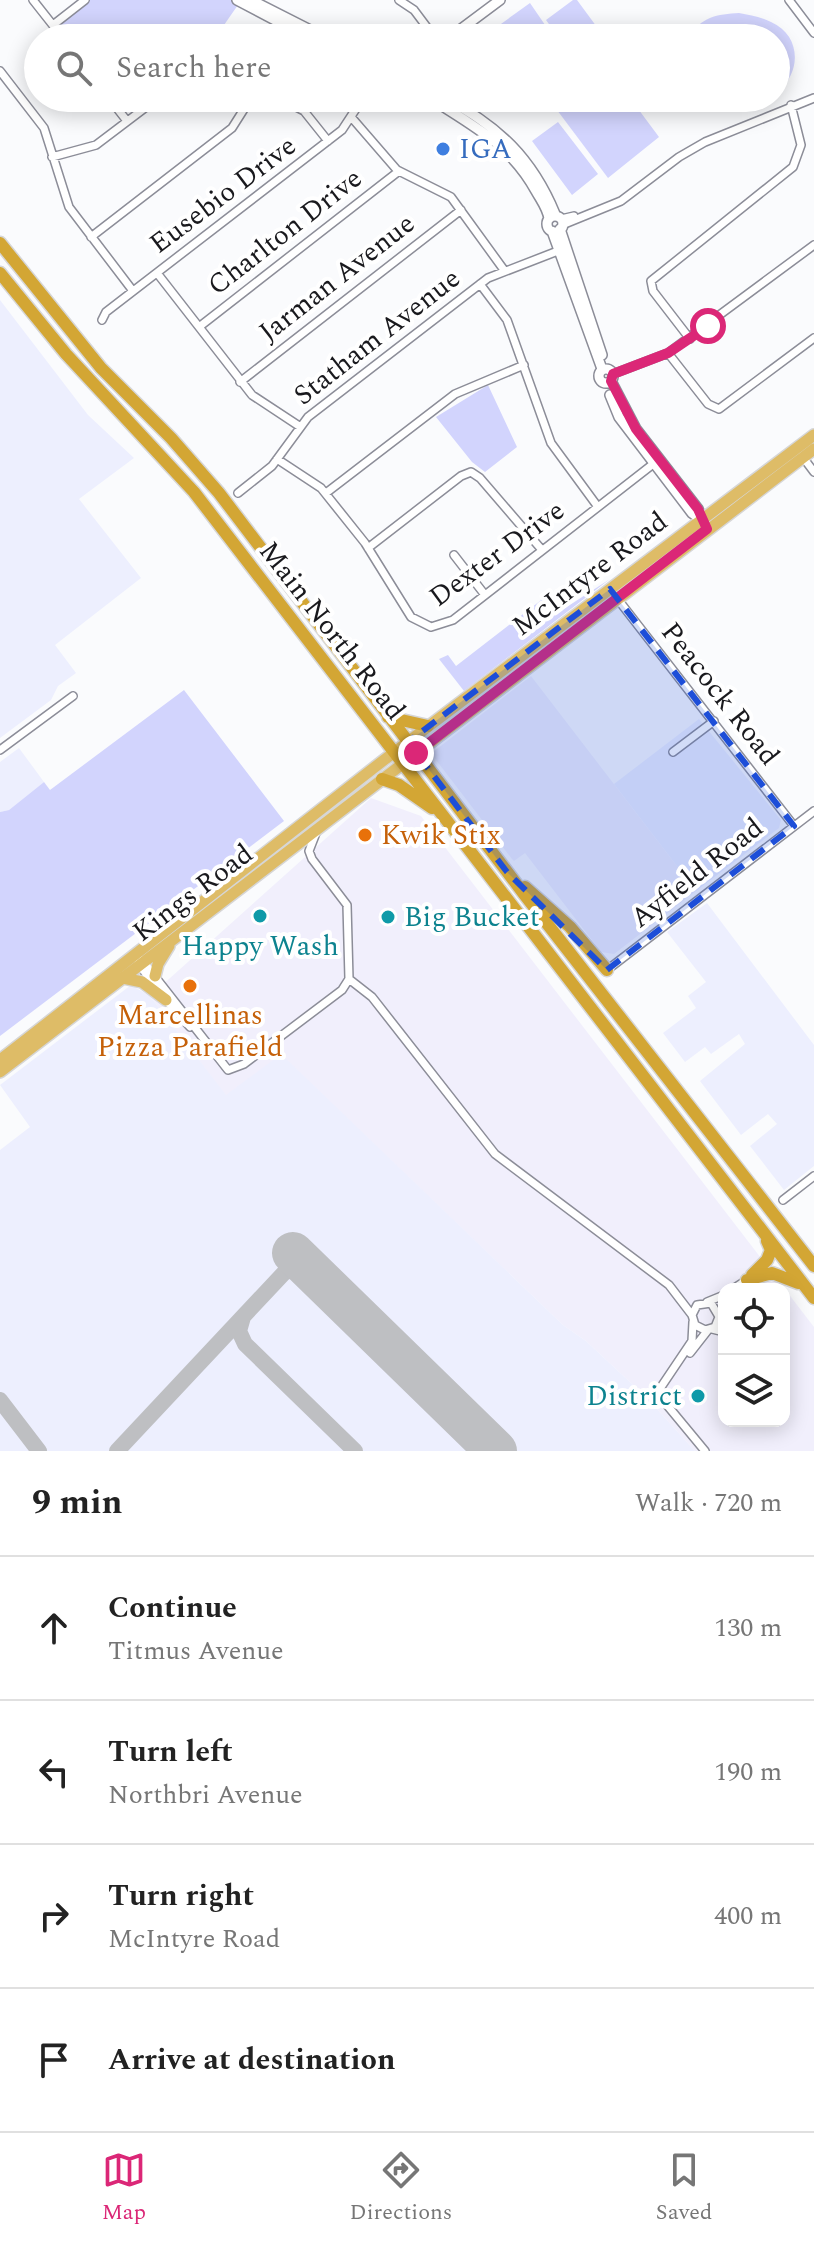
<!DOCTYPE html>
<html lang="en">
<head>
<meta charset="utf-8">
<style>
  body { margin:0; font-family:Spectral,serif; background:#f2f2f2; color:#222 }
  .controls { position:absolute; right:24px; bottom:24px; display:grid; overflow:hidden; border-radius:16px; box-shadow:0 4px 20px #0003 }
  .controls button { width:72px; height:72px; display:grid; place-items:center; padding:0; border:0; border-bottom:2px solid #e0e0e0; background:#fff; color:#222; font:40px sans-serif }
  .stop { position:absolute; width:24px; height:24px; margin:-18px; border:6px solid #db2777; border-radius:50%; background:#fff }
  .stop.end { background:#db2777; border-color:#fff; box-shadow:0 2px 8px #0008 }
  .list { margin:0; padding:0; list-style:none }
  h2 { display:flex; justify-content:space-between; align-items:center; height:104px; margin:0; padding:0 32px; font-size:34px }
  h2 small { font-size:26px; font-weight:400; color:#767676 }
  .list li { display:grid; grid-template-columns:52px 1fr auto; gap:24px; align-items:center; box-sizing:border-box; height:144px; padding:0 32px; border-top:2px solid #e0e0e0 }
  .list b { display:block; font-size:30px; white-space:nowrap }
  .list p { margin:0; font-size:26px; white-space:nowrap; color:#767676 }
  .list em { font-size:26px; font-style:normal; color:#767676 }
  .icon { flex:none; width:44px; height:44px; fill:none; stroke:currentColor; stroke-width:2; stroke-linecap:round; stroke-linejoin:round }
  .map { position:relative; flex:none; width:814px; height:1451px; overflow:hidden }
  .search { position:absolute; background:#fff; box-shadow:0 4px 20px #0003; left:24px; right:24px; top:24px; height:88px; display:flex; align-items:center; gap:20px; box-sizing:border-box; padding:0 28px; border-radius:44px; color:#767676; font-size:30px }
  .sheet { height:680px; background:#fff }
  nav { display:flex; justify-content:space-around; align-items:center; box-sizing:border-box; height:112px; border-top:2px solid #e0e0e0; background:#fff; font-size:22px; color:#767676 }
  nav a { display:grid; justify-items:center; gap:4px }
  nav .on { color:#db2777 }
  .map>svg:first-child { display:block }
  .commercial { fill:#f1effc; fill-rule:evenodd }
  .built { fill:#edeffe }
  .green { fill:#d2d4fd }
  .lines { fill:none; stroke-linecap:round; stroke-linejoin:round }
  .taxiway { stroke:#bebfc2; stroke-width:16 }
  .runway { stroke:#bebfc2; stroke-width:42 }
  .minor-casing { stroke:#8c8d98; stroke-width:10 }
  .tertiary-casing { stroke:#8c8d98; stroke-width:12 }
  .primary-casing { stroke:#d6d6d6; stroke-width:14 }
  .trunk-casing { stroke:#d6d6d6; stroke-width:15 }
  .minor { stroke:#fff; stroke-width:7 }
  .tertiary { stroke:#fff; stroke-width:9 }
  .primary { stroke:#debc67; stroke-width:11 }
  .trunk { stroke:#d3a634; stroke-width:12 }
  .route { stroke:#db2777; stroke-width:10 }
  .marked { fill:#1d4ed8; fill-opacity:0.2; stroke:#1d4ed8; stroke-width:6; stroke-dasharray:16 10; stroke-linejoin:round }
  .shop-dot { fill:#3f7fe0; stroke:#fff; stroke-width:3 }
  .food-dot { fill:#e8710a; stroke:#fff; stroke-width:3 }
  .culture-dot { fill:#0f9aa8; stroke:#fff; stroke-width:3 }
  .labels { text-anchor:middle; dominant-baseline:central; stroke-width:8; stroke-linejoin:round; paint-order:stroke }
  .shop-label { font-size:28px; fill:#366cbe; stroke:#fff; text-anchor:start }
  .street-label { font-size:28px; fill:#19191d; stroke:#fff }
  .food-label { font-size:28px; fill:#c56008; stroke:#fff; text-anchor:start }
  .culture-label { font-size:28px; fill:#0d838f; stroke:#fff; text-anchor:start }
</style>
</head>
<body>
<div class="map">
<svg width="814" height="1451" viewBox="0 0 814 1451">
  <rect width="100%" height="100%" fill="#fafbfd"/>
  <path class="commercial" d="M 531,676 L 696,891 L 614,954 L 601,952 L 525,853 L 514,861 L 512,859 L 433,756 L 433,752 Z
    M 371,798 L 421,816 L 814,1327 L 814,1451 L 695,1451 L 646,1397 L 586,1341 L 563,1325 L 281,1055 L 226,1096 L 150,996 ZM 724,1289 L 784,1289 L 784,1421 L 724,1421 Z"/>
  <path class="built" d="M 0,300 L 88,415 L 134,458 L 79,499 L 141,578 L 55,645 L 76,673 L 58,686 L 51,700 L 0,738 Z
    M 699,719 L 781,820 L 779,828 L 696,891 L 614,784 Z
    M 19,748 L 44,782 L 9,810 L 0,812 L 0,762 Z
    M 707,903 L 814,1045 L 814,1166 L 784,1190 L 750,1146 L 777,1124 L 768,1114 L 741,1135 L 700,1081 L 745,1044 L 739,1034 L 711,1054 L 705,1047 L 685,1062 L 663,1033 L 696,1008 L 688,996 L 706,982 L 667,932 Z
    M 131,985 L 150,996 L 226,1095 L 281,1054 L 563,1325 L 586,1341 L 646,1397 L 695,1451 L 0,1451 L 0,1150 L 30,1127 L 0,1085 Z"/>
  <path class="green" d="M 85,0 L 237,0 L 240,2 L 215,38 L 63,38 L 53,25 Z
    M 573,0 L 577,0 L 605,38 L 559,38 L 546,20 Z
    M 530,3 L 554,38 L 490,38 L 487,34 Z
    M 739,13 C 750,15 761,17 771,22 C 801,35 802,72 778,91 L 776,38 L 690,38 C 699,17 718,14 739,13 Z
    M 556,98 L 630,98 L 659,137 L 608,178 L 551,102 Z
    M 558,122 L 598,174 L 572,195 L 532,141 Z
    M 488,385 L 517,447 L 485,472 L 472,462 L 436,417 Z
    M 610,579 L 464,691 L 439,659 L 448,655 L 456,666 L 549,594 L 559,612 Z
    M 184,690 L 284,821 L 0,1036 L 0,812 L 9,810 L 44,782 L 50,790 Z"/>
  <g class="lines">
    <path class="taxiway" d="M 285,1272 L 298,1268 L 312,1272
      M 243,1317 L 239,1331 L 245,1344 L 355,1451
      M 0,1400 L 39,1451
      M 117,1451 L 298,1258"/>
    <path class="runway" d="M 293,1253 L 496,1451"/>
    <defs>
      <path id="minor" d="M 33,0 L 63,38
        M 399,0 L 414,10 L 435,38
        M 789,0 L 814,33
        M 53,25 L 85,0
        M 0,71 L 44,128 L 69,207 L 133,291
        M 109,98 L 127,121
        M 279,98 L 304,111 L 328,141
        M 352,118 L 397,170 L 451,197 L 504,270
        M 52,157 L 96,145 L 158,98
        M 561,219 L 574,216
        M 562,225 L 621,201 L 679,157 L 705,142 L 814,98
        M 91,237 L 232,128 L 251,98
        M 157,273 L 252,395 L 299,426
        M 480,284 L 507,320 L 551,443 L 598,507
        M 102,320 L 106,312 L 342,130 L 363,98
        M 199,327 L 399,171
        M 690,339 L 653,291 L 651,281 L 793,167 L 801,145 L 791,105
        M 668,353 L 708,404 L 719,409 L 814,338
        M 613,374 L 668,353 L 814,245
        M 240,382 L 461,210
        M 802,456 L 814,472
        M 277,459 L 321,488 L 365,543 L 411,617 L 431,627 L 453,620 L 657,461
        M 238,493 L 272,466 L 308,417 L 488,278 L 563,249
        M 326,493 L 455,394 L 524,365
        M 368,548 L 461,476 L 471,472 L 480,478 L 542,550
        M 454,555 L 485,595
        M 616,597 L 794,826
        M 0,750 L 73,696
        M 673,752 L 714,721
        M 316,833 L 309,851 L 312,859 L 347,905 L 349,979 L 372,997 L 495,1154 L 669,1285 L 692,1315
        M 142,960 L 228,1070 L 244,1064 L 342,990 L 349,979
        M 138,963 L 156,988
        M 607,970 L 814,811
        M 164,998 L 190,1027
        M 783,1200 L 814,1176
        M 733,1289 L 747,1280
        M 707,1302 L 724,1295
        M 719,1317 L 715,1327 L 705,1330 L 695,1325 L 692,1315 L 697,1305 L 711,1303 L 724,1325
        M 693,1322 L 692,1341 L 657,1393 L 705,1451
        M 712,1329 L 724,1332
        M 690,1353 L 708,1330"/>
      <path id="tertiary" d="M 237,0 L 309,38
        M 251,0 L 326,38
        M 449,38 L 500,0
        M 430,98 C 473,126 510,144 536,191 C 541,200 548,209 549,219
        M 445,98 C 498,126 532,158 555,214
        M547 224a8 8 0 1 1 16 0a8 8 0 1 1-16 0Z
        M 560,229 L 602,355
        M 552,231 L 602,369
        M599 376a7 7 0 1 1 14 0a7 7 0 1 1-14 0Z
        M 611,381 L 636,429 L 698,509 L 705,525
        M 610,395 L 619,417 L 692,513 L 702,520"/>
      <path id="primary" d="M 155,976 L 158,964 L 169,946
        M 123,978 L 142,982 L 166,1000
        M 0,1060 L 384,760 L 814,435
        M 0,1072 L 814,449"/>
      <path id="trunk" d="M 0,243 L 101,368 L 171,438 L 219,493 L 524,894 L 814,1266
        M 0,273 L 66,354 L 194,492 L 814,1298
        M 388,717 L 428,726
        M 382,779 L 399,785 L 432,808
        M 525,887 L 570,927 L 607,970
        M 752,1275 L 767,1260 L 771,1250 L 767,1241
        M 747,1280 L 772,1273 L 798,1283"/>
    </defs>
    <use href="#minor" class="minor-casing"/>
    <use href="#tertiary" class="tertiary-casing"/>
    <use href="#primary" class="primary-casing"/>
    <use href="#trunk" class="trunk-casing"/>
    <use href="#minor" class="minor"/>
    <use href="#tertiary" class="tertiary"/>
    <use href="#primary" class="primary"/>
    <use href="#trunk" class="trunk"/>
  </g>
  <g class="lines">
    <path class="route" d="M 416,753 L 707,529 L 698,509 L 636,429 L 611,381 L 613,374 L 668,353 L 708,326"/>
  </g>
  <path class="marked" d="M 610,589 L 794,826 L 607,970 L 507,872 L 408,742 Z"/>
  <circle class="shop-dot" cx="443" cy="149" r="8"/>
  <g class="food-dot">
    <circle cx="365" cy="835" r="8"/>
    <circle cx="190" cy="986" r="8"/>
  </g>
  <g class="culture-dot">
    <circle cx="260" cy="916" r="8"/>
    <circle cx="388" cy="917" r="8"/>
    <circle cx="698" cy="1396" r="8"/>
  </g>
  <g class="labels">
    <g class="shop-label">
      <text x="459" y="149">IGA</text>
    </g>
    <g class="street-label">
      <text transform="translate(223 195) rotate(-37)">Eusebio Drive</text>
      <text transform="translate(285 232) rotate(-38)">Charlton Drive</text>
      <text transform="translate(337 278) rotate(-38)">Jarman Avenue</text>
      <text transform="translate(377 337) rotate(-38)">Statham Avenue</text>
      <text transform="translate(497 554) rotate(-36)">Dexter Drive</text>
      <text transform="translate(590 574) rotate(-37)">McIntyre Road</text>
      <text transform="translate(332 631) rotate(52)">Main North Road</text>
      <text transform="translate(720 694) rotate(52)">Peacock Road</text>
      <text transform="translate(697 873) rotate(-38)">Ayfield Road</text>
      <text transform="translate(193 893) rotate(-37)">Kings Road</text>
    </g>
    <g class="food-label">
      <text x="381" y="835">Kwik Stix</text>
      <text x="190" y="1015" text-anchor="middle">Marcellinas<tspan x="190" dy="32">Pizza Parafield</tspan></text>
    </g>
    <g class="culture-label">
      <text x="404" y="917">Big Bucket</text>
      <text x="260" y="946" text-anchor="middle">Happy Wash</text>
      <text x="682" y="1396" text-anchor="end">District</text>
    </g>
  </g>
</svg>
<div class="controls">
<button><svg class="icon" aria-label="locate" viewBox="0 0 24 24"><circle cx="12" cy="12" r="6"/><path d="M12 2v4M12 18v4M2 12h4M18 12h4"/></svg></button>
<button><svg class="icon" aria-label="layers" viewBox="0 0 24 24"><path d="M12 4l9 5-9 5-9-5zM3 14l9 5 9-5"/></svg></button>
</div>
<div class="stop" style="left:708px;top:326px"></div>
<div class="stop end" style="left:416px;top:753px"></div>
<div class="search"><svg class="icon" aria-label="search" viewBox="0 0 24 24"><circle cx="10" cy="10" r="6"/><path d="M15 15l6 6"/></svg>Search here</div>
</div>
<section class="sheet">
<h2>9 min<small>Walk · 720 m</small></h2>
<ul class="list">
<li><svg class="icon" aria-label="ahead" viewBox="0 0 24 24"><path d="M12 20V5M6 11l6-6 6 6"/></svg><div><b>Continue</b><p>Titmus Avenue</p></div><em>130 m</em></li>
<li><svg class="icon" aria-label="left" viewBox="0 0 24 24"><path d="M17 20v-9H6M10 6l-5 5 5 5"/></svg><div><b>Turn left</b><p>Northbri Avenue</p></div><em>190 m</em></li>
<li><svg class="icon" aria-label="right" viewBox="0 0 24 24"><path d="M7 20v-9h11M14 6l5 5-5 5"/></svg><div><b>Turn right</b><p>McIntyre Road</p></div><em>400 m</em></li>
<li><svg class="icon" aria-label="arrive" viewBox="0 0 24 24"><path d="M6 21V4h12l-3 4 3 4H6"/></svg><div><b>Arrive at destination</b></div></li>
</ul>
</section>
<nav>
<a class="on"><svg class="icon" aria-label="map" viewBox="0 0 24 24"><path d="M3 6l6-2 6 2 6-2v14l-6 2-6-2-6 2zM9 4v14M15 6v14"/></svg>Map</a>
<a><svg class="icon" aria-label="directions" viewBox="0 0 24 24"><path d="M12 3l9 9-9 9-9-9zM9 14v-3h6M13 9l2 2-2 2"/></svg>Directions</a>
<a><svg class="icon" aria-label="saved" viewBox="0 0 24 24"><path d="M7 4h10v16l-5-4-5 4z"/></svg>Saved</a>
</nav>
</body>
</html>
